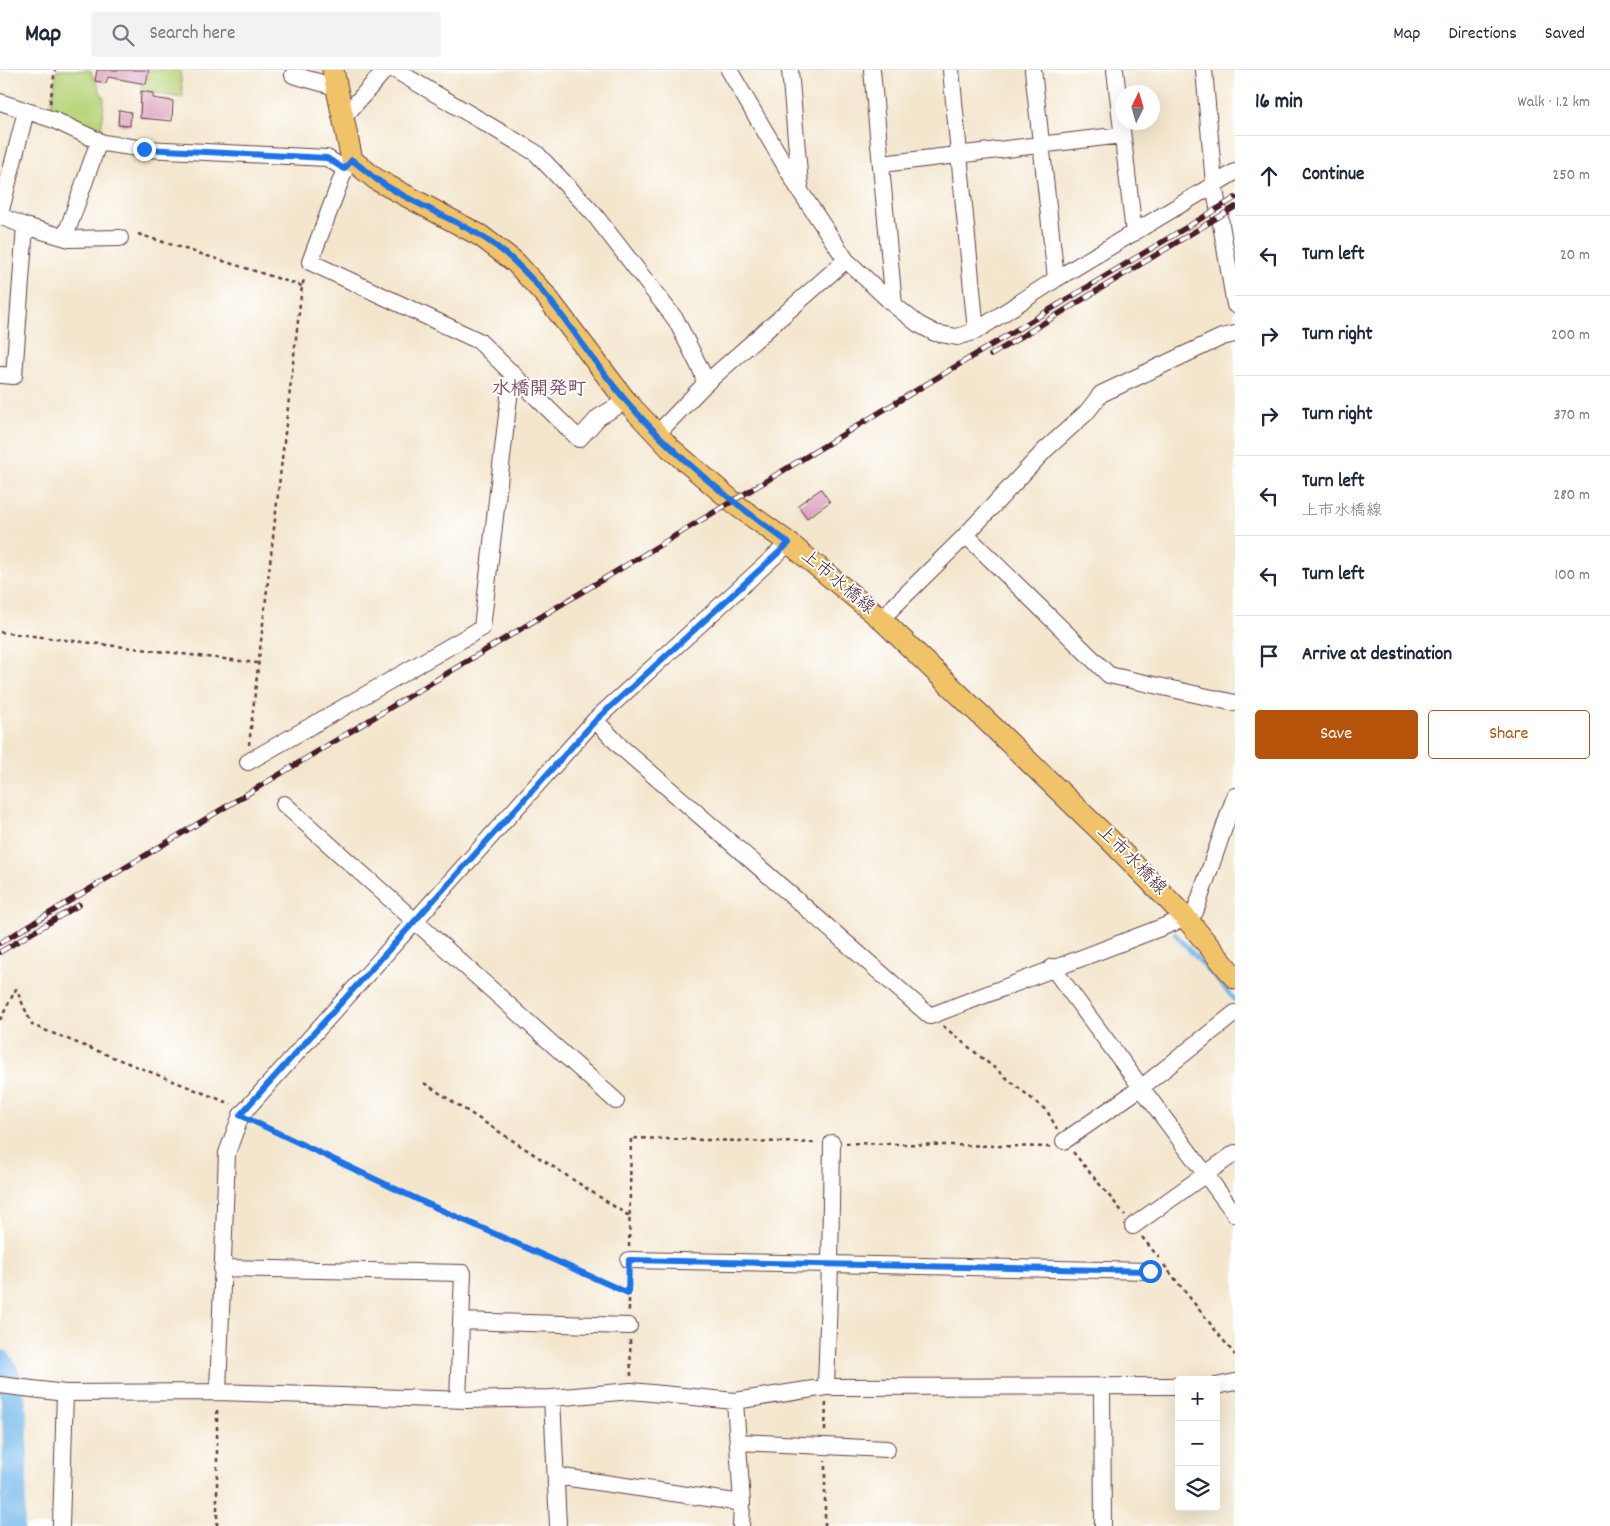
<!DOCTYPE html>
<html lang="en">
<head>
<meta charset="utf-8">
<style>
  body { margin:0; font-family:Dekko,"Klee One",sans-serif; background:#f2f2f3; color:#1f2937 }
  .controls { position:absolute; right:15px; bottom:15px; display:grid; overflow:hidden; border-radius:5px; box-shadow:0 5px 20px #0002 }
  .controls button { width:45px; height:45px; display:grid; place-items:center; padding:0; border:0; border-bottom:1px solid #e0e1e3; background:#fff; color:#1f2937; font:25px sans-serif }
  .compass { position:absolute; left:1115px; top:15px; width:45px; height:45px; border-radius:50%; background:#fff; box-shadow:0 5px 20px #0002; rotate:5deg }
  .stop { position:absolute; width:15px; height:15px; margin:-11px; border:4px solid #1a73e8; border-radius:50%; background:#fff }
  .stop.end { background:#1a73e8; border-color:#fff; box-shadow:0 1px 5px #0008 }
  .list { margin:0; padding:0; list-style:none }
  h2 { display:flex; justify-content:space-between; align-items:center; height:65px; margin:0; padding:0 20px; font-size:21px }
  h2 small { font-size:16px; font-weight:400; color:#747a83 }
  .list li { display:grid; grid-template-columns:32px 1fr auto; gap:15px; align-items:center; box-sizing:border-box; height:80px; padding:0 20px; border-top:1px solid #e0e1e3 }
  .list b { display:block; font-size:19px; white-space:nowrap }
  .list p { margin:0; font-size:16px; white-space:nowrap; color:#747a83 }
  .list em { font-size:16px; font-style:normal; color:#747a83 }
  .actions { display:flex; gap:10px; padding:15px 20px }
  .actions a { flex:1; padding:11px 0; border:1px solid #b45309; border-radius:5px; text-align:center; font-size:18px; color:#b45309 }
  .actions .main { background:#b45309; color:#fff }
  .icon { flex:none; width:28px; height:28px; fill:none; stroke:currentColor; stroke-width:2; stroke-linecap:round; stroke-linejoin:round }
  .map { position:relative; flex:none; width:1235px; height:1456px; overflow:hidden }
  header { display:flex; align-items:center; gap:30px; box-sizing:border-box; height:70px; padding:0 25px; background:#fff; border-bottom:1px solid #e0e1e3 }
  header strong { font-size:24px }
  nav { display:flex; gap:28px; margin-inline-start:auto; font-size:18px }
  .search { width:350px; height:45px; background:#f2f2f3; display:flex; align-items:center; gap:12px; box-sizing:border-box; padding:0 18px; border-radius:5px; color:#747a83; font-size:19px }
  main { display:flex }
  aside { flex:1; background:#fff }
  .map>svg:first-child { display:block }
  .green { fill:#b9d47a; stroke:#827a52 }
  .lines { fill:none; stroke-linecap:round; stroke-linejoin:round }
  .stream { stroke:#76b9ec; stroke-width:4.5 }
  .river { stroke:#76b9ec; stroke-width:25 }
  .building { fill:#dda3c0 }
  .minor-casing { stroke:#633d43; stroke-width:18 }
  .major-casing { stroke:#633d43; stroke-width:23 }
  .path { stroke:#633d43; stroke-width:2.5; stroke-dasharray:4 4; stroke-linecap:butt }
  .minor { stroke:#fff; stroke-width:16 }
  .major { stroke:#f0c369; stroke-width:21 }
  .rail-casing { stroke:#4a1f2b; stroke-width:5.5 }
  .rail { stroke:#fff; stroke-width:4; stroke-dasharray:11; stroke-linecap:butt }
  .route { stroke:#1a73e8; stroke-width:6 }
  .labels { text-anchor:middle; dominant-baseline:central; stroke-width:4; stroke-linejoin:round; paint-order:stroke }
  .street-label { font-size:18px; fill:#4a1f2b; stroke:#fff }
  .neighbourhood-label { font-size:19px; font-weight:bold; fill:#7d4d5f; stroke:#fff }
</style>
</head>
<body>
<header>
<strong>Map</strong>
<div class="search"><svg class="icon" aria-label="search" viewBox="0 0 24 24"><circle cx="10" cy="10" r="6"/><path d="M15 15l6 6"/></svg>Search here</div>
<nav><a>Map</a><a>Directions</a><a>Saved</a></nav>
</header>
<main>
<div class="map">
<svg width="1235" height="1456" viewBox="0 0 1235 1456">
  <rect width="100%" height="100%" fill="#fff"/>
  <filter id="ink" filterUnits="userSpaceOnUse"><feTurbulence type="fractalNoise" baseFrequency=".02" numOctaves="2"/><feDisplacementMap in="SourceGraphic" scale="10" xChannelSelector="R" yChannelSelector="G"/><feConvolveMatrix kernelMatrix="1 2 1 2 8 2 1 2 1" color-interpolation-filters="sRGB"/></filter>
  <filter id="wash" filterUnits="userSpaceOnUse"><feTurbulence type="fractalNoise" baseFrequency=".0096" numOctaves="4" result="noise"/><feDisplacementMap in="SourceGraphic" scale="20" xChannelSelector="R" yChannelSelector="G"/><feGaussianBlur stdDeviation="1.12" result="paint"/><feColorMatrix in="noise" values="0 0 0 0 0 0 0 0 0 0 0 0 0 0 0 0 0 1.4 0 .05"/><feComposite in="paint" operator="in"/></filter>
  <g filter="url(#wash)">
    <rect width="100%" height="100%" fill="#f3e6cd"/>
    <path class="green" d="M 57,0 L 90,0 L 104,29 L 101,63 L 76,49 L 50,42 Z
      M 149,0 L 180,0 L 183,28 L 141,21 L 143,7 Z"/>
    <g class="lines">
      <path class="stream" d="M 1175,864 L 1235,930"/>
      <path class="river" d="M 0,1292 C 24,1322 13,1416 12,1456"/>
    </g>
    <g id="blocks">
      <path class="building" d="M 97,0 L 149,0 L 146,14 L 108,7 L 106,13 L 95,11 Z
        M 141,21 L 153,23 L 153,28 L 173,31 L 172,51 L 140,48 Z
        M 119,40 L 131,42 L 130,56 L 118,55 Z
        M 821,419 L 830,432 L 807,448 L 798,435 Z"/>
    </g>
  </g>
  <g filter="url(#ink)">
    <use href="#blocks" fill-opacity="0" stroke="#633d43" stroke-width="1"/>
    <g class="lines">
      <defs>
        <path id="minor" d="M 395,0 L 536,83 L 593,143 L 676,250 L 702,302 L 705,314 L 657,364
          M 729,0 L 800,121 L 846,190 L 894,235 L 918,254 L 935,263 L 957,267 L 976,261 L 1056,209 L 1235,102
          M 790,0 L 800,115
          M 872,0 L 894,235
          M 951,0 L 976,261
          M 1033,0 L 1056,209
          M 1115,0 L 1134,163
          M 1204,0 L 1214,114 L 1235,235
          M 293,5 L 336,17
          M 0,32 L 54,50 L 103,73 L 145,79 L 327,88 L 345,99
          M 343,48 L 385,0
          M 352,90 L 345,99 L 310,192 L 479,271 L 579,369 L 599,347 L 626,331
          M 882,94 L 1122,65
          M 0,144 L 26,41
          M 0,146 L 25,156 L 14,306 L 0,305
          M 25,156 L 70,169 L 120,168
          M 65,167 L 99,71
          M 705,314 L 846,190
          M 966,465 L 1109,605 L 1235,633
          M 881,549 L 962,469 L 1045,380 L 1086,343 L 1101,324 L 1222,267 L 1235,264
          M 595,650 L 621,677 L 930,946 L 1186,848 L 1195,842 L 1235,726
          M 248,692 L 482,558 L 512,302
          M 284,734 L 616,1031
          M 1052,897 L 1235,1144
          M 1064,1071 L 1142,1017 L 1235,943
          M 832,1073 L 830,1194 L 1150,1201
          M 1133,1156 L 1235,1083
          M 629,1190 L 830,1194 L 826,1317
          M 222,1198 L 463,1203 L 458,1330
          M 461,1251 L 629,1256
          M 0,1315 L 65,1323 L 218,1322 L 467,1330 L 552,1328 L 631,1321 L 735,1331 L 826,1317 L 1179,1316
          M 1102,1316 L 1103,1456
          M 1216,1316 L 1235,1312
          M 218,1322 L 227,1083 L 241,1045 L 595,650 L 789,473
          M 552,1328 L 558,1456
          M 735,1331 L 742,1433 L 741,1456
          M 738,1372 L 887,1379
          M 556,1406 L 742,1433
          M 61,1456 L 65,1323"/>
        <path id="major" d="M 333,0 L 352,90 L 377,110 L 481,166 L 515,192 L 546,226 L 626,331 L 670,378 L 739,437 L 789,473 L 881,549 L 1110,770 L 1186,848 L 1235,908"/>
      </defs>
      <use href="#minor" class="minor-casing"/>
      <use href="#major" class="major-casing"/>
      <path class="path" d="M 50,33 L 55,0
        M 138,164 L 302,216
        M 0,562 L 257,593
        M 249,675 L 302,216 L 305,207
        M 0,950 L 16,919 L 32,955 L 231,1034
        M 943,956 L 1047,1041 L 1057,1059
        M 424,1013 L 629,1146
        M 255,1052 L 421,1131 L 628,1223
        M 846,1073 L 1050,1077
        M 1073,1082 L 1125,1145
        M 1142,1167 L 1159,1188
        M 629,1177 L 631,1068 L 818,1073
        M 1164,1195 L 1235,1285
        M 629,1205 L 629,1242
        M 630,1270 L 631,1307
        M 825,1361 L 826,1331
        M 217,1456 L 217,1336
        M 825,1456 L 825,1391"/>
      <use href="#minor" class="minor"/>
      <use href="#major" class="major"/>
      <defs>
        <path id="rail" d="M 991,285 L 1235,137
          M 0,873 L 1235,128
          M 0,882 L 79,835"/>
      </defs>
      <use href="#rail" class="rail-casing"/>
      <use href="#rail" class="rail"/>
    </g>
  </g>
  <g class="lines" filter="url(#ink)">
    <path class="route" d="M 144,79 L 327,88 L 344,99 L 352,90 C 360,96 368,103 376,109 C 420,140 476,154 515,192 C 559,233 588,287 627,332 C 674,386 731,431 789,473 L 596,650 L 240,1045 L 421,1131 L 628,1223 L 629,1190 L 1150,1201"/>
  </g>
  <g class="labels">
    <g class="street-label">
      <text transform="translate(837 513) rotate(40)">上市水橋線</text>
      <text transform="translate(1131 791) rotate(45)">上市水橋線</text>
    </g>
    <g class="neighbourhood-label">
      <text x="539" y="320">水橋開発町</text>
    </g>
  </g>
</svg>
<div class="controls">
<button>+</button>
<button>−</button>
<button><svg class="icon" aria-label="layers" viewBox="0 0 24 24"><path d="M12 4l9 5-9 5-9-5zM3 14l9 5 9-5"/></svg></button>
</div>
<svg class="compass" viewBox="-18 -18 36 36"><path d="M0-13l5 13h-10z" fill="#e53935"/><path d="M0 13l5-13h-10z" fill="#747a83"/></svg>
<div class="stop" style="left:1150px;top:1201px"></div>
<div class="stop end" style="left:144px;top:79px"></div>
</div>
<aside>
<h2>16 min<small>Walk · 1.2 km</small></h2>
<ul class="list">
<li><svg class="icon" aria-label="ahead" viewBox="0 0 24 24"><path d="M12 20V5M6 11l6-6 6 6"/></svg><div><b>Continue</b></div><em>250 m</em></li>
<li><svg class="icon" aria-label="left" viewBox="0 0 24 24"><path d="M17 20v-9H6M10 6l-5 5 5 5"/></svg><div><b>Turn left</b></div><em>20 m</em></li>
<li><svg class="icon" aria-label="right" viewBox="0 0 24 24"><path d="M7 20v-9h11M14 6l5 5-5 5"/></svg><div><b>Turn right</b></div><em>200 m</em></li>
<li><svg class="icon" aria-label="right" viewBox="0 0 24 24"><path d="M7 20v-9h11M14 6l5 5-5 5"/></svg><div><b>Turn right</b></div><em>370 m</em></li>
<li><svg class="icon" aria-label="left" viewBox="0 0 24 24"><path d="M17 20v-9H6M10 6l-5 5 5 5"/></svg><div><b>Turn left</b><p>上市水橋線</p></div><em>280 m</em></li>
<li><svg class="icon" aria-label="left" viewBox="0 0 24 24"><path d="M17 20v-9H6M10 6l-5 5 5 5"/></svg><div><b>Turn left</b></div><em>100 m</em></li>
<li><svg class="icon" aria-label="arrive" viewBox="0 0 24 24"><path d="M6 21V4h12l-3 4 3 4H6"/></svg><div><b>Arrive at destination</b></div></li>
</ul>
<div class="actions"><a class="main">Save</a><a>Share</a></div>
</aside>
</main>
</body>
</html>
